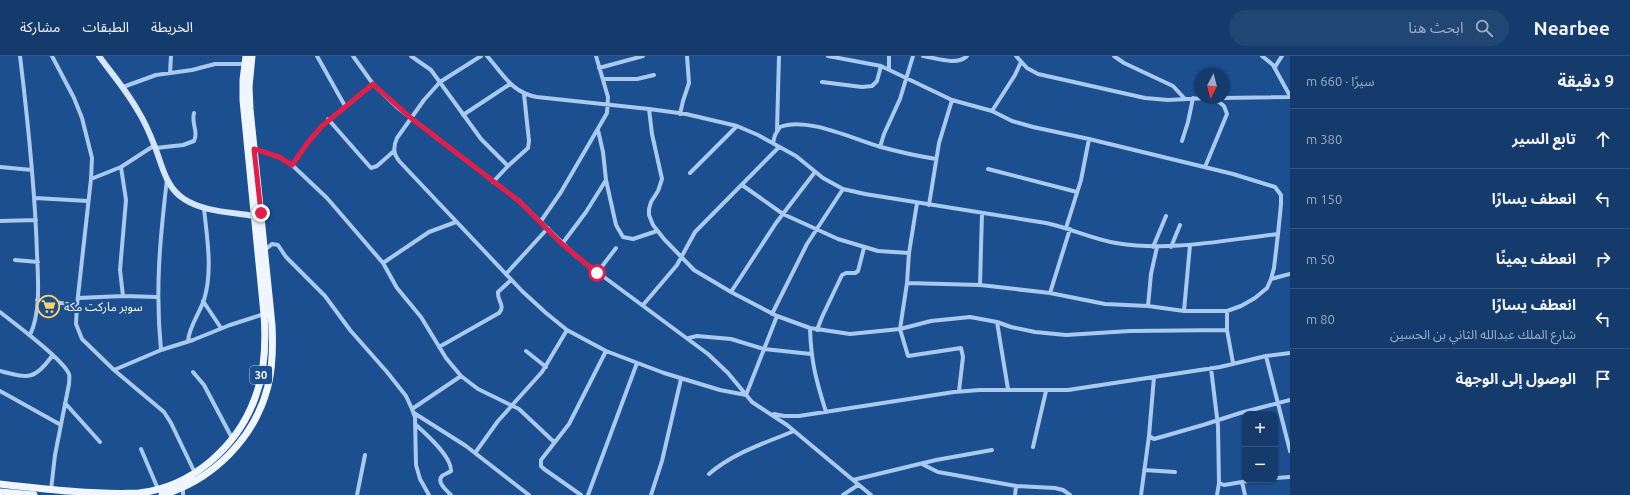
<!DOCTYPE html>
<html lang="ar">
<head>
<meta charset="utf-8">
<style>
  body { margin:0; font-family:Ubuntu,"Noto Sans Arabic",sans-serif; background:#214673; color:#f1f3f6; direction:rtl }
  .controls { position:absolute; right:12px; bottom:12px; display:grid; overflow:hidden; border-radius:8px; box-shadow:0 1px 3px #0004 }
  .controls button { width:36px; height:36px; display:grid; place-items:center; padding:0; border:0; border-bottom:1px solid #33557e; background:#143b6b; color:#f1f3f6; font:20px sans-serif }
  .compass { position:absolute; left:1194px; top:12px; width:36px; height:36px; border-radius:50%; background:#143b6b; box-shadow:0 1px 3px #0004; rotate:187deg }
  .stop { position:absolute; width:12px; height:12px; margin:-9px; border:3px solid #e11d48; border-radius:50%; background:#fff }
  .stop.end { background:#e11d48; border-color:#fff; box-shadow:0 1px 4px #0008 }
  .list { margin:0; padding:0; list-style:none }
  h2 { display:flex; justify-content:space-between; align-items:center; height:52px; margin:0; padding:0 16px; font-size:17px }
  h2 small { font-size:13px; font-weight:400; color:#9dadc1 }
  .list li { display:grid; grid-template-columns:26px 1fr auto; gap:12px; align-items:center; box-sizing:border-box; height:60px; padding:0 16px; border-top:1px solid #33557e }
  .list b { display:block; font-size:15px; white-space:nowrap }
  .list p { margin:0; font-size:13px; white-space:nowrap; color:#9dadc1 }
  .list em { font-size:13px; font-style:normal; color:#9dadc1 }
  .icon { flex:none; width:22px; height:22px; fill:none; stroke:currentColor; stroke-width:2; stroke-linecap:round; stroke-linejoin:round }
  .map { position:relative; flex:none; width:1290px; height:439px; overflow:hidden; direction:ltr }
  header { display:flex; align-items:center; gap:24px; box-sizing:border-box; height:56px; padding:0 20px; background:#143b6b; border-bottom:1px solid #33557e }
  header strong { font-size:19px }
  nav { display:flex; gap:22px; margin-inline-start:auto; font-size:14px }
  .search { width:280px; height:36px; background:#214673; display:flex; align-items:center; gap:10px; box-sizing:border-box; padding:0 14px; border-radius:22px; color:#9dadc1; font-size:15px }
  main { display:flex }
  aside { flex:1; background:#143b6b }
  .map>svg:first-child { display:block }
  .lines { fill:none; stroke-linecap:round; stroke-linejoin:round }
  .street { stroke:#a9c9ee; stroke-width:4 }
  .secondary { stroke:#d6e6fa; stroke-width:6 }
  .primary { stroke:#f0f6ff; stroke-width:7 }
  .route { stroke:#e11d48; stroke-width:5 }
  .labels { text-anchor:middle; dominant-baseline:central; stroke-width:4; stroke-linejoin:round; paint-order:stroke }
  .shield { fill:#1b4f8f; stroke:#bbcadd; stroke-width:1 }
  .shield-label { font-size:11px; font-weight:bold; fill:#fff }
  .poi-label { font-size:12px; fill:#fff; stroke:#1b4f8f; text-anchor:start }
</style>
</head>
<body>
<header>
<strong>Nearbee</strong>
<div class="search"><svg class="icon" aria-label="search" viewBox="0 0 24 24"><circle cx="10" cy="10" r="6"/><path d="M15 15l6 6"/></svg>ابحث هنا</div>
<nav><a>الخريطة</a><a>الطبقات</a><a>مشاركة</a></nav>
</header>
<main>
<aside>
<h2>9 دقيقة<small>سيرًا · 660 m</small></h2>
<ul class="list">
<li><svg class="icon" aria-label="ahead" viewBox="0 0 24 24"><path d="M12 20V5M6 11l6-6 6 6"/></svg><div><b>تابع السير</b></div><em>380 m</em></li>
<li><svg class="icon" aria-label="left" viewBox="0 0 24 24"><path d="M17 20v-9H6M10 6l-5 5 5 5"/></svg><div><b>انعطف يسارًا</b></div><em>150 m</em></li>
<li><svg class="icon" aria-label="right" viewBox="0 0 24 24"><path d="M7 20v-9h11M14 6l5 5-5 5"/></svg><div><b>انعطف يمينًا</b></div><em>50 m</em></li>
<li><svg class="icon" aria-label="left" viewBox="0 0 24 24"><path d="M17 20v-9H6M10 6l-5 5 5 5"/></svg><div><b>انعطف يسارًا</b><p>شارع الملك عبدالله الثاني بن الحسين</p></div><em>80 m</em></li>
<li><svg class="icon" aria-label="arrive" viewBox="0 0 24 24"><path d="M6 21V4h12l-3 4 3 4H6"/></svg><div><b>الوصول إلى الوجهة</b></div></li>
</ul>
</aside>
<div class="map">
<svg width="1290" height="439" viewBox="0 0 1290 439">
  <rect width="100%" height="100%" fill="#1b4f8f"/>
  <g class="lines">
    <path class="street" d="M 20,0 C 28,66 35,132 37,198 C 38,223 41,256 30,279
      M 52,0 L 74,42 L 82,62 L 92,102 L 91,123 L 77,249 L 76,268 L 82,283 L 114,314 L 164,356 L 171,367 L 195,417
      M 317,0 L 345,50
      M 353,0 L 373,28 L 398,52 L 519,145 L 577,201 L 708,298 L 728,317 L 752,346 L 787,369 L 871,439
      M 411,0 L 431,14 L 481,83 L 508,110
      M 481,0 L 440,26 L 424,44 L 397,82 C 393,91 393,98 400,106 L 522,235 L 546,257 L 567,274 L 606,295 L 664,317 L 720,334 L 746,339 L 777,260
      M 487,0 C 503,18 512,37 537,41 L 649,53 L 686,58 L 737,70 L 758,79 L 796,100 L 823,122 L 843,133 L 865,138 L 1046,167 C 1070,172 1092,183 1116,187 C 1171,196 1224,184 1278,178
      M 828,0 L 881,10 L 952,44 L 992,55 L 1012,65 L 1033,71 L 1089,83 L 1233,118 L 1275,131 L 1281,139 L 1281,148 L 1278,178 L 1274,212 L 1271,223 L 1267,232 L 1255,242 L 1241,250 L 1227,255 L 1184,255 L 1148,250 L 1105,248 L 1050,237 L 980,229 L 907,227
      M 923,0 C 936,2 957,10 967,0
      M 1016,0 L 1027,12 L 1038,18 L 1145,42 L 1168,44 L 1208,42
      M 1114,0 L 1124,7 L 1173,30 L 1185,43
      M 1262,0 L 1273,9 L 1290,40
      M 1275,11 L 1282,0
      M 599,12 L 643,0
      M 889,13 L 889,0
      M 170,17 L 171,0
      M 603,23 L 637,23 L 654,19
      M 822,26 L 862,31 L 872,30 L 877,25 L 881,10
      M 123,31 L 156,19 L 192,14 L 215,8 L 244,8
      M 1224,42 L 1290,41
      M 649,53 L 652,78 L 662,123 L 658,135 L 651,146 L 649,153 L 649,159 L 653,169 L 664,183 L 694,214 L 731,236 L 777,260 L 810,272 L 850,278 L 900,273 L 931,265 L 970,261 L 997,266 L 1011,271 L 1035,276 L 1066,279 L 1130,275 L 1227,274
      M 992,55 L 1015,19 L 1021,6
      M 680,58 L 683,45 L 689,27 L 687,0
      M 463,59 L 510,28
      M 328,63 L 371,112 L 377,110 L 394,95
      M 777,74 L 779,0
      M 1182,85 L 1188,66 L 1193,42
      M 773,87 L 775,79 L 780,71 C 807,60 855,84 881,91 C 899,96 918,100 936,103
      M 880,91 L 884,78 L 900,43 L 913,0
      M 156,92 L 183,89 L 194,85 C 199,76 191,68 194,57
      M 254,93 L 279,101 L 292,109 L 327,142 L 383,207 L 397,232 L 421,261 L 446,302 L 461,320 L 478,333 L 519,353 L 554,386
      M 292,109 L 309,85 L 322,70 L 373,28
      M 0,111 L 32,114
      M 1205,111 L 1227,58 L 1224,50 L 1214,42
      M 988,113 L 1077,136
      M 690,117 L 737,70
      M 91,123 L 121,111
      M 606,124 L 616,169 L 623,181 L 633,183 L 657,175
      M 493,126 L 508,110 L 528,92 L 529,85 L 524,38
      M 742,129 L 783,158 L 838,183 L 878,195 L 909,197
      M 35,142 L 88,145
      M 917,147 L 909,197 L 907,227 L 900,273 L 908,300 L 961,292 L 963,301 L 959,335
      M 929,149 L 939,87 L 952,44
      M 0,165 L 36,164
      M 541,165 L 561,136 L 607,57 L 608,41 L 596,0
      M 1066,172 L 1081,124 L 1089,83
      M 562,188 L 586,156 L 606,124 L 603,96 L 598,74
      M 1153,191 L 1166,160
      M 1171,191 L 1180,169
      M 265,194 L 272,188 L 278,189 L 286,201 L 325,240 L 350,274 L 387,316 L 406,340 L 412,353 L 415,361 L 416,409 L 420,423 L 429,439
      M 15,204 L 38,206
      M 383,207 L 429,176 L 456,166
      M 597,217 L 616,192
      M 506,218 L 548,172
      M 1271,223 L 1290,218
      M 980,229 L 982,157
      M 731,236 L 776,167 L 815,116
      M 1050,237 L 1070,173
      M 123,240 L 120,214 L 126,144 L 121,111 L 155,89
      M 78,242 L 123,240 L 157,241
      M 37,244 L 77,249
      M 203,245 L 221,272
      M 643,249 L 677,209 L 695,176 L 779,91
      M 1148,250 L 1151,218 L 1157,191
      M 1184,255 L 1190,189
      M 1227,255 L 1227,274 L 1233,307
      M 0,256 C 15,268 63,303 69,318 C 70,321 69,325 69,328 L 55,399 L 51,434
      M 772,258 L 807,188 L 843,133
      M 997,266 L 1008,333
      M 810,272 C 811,306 816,324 826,356
      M 817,274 L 822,261 L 842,219 L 846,217 L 855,217 L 858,215 L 864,192
      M 689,282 L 697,280 L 731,283 L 764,293 L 811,298
      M 188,285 C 189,271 199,258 204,244 C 213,214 207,183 204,152
      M 439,291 L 499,257 C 506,250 497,245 498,236 L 511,224
      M 161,294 C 155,234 160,183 167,123
      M 526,295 L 546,311
      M 1266,300 L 1290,395
      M 1211,312 L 1218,370 L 1219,427 L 1224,429 L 1254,424
      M 114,314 L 161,294 L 193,284 L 230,269 L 264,258
      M 0,315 C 28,322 34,325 52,300
      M 193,316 L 204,329 L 232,382
      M 1154,321 L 1149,380 L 1154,383 L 1203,369 L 1240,357 L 1290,344
      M 0,335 L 61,369
      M 65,347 L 100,386
      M 412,353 L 461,320
      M 414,357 L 466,390 L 529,439
      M 774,358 L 784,360 L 799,360 L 954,336 L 980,334 L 1068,334 L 1220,311 L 1266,300 L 1290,297
      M 415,368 C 425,377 452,400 451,415 C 448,417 445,418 442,420 C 436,426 447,435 451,439
      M 1033,391 L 1046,335
      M 141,393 L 158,433
      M 475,397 L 498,365 L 542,316 L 567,274
      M 922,408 L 938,416 L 1016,430 L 1055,432 L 1063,434 L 1070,439
      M 1144,414 L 1175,416
      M 709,418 C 733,397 765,387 794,375
      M 1275,422 L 1290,421
      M 853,424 L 936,404 L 992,394
      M 1242,426 L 1245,439
      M 183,439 L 183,431
      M 357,439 L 365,399
      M 581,439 L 544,413 L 541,410 L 541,404 L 569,368 L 606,295
      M 588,439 L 637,307
      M 651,439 L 662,405 L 681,323
      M 843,439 L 858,429
      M 1015,439 L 1016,430
      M 1141,439 L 1149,380
      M 1217,439 L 1219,427"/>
    <path class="secondary" d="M 99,0 C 112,18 127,35 138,55 C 145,66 150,78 155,91 C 162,109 166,132 184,143 C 204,156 231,156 254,160"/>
    <path class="primary" d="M 0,428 C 44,433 95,439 139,437 C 192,431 237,391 255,342 C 265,316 266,285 264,258 L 243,44 L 243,24 L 246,0
      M 0,436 L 34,439
      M 162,439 C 213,424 255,382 268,330 C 273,310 273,289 272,269 L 250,53 L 249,31 L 252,0"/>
  </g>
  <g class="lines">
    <path class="route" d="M 261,157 L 254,93 L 279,101 L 292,109 L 309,85 L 322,70 L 373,28 L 411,62 L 519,145 L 562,188 L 597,217"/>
  </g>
  <defs>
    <symbol id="supermarket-ring" viewBox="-11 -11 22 22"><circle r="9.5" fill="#1b4f8f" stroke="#ffd166" stroke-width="1.5"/><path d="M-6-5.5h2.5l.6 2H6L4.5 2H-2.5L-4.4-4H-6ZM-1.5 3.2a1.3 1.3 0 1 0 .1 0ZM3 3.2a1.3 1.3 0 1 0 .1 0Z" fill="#ffd166"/></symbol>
  </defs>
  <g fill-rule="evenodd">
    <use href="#supermarket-ring" x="36" y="238" width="25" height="25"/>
  </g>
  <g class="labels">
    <rect class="shield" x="250" y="310" width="22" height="18" rx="3"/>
    <g class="shield-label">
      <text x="261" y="319">30</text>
    </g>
    <g class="poi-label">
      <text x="64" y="250">سوبر ماركت مكة</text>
    </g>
  </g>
</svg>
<div class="controls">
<button>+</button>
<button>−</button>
</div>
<svg class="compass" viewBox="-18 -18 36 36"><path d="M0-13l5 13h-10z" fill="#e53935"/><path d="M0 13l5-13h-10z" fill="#9dadc1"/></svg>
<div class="stop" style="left:597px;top:217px"></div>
<div class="stop end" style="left:261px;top:157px"></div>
</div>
</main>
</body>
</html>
